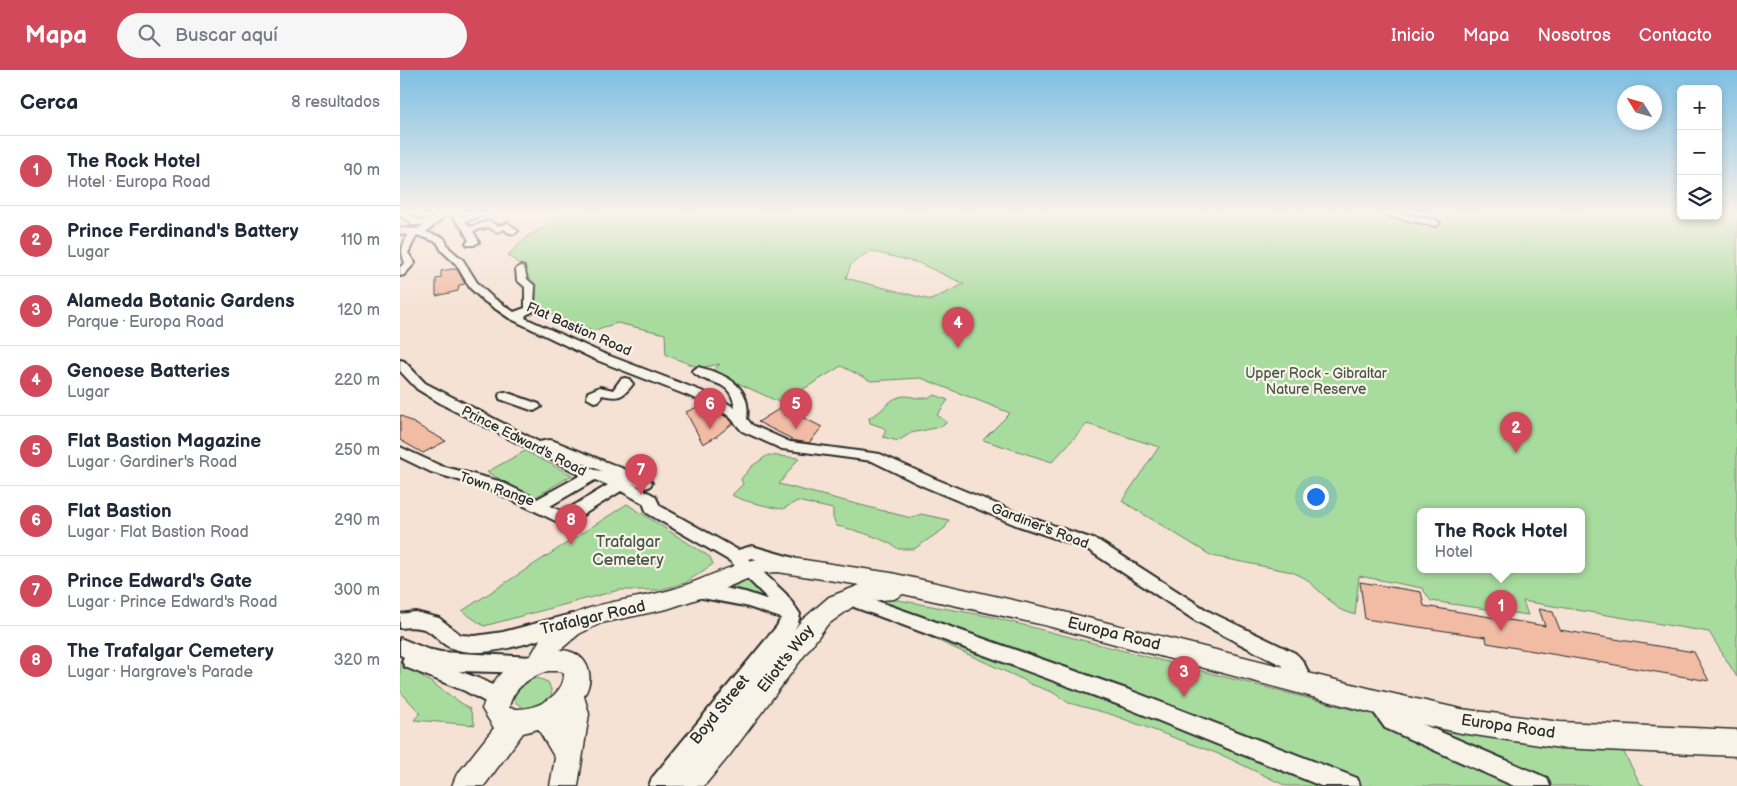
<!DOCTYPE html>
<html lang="es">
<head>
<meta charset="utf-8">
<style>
  body { margin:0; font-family:"Balsamiq Sans",sans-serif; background:#f6f6f7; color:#1f2937 }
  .controls { position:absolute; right:15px; top:15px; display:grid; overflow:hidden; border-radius:8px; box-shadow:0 2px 8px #0003 }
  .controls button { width:45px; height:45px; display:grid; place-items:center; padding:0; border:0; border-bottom:1px solid #e0e1e3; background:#fff; color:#1f2937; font:25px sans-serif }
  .compass { position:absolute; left:1217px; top:15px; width:45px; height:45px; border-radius:50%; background:#fff; box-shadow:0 2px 8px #0003; rotate:307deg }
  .you { position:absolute; left:915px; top:426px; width:18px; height:18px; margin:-12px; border:4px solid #fff; border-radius:50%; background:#1a73e8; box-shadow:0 0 0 8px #1a73e833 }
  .badge { display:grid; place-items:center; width:32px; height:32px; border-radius:50%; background:#d1495b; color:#fff; font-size:16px; font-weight:700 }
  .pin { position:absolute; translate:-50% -41px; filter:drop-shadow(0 1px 2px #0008) }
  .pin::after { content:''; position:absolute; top:26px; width:18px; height:15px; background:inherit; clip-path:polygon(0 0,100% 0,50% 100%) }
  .popup { position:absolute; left:1017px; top:438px; width:168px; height:65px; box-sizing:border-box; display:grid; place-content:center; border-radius:8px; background:#fff; filter:drop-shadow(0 1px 4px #0005); font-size:16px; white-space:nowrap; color:#747a83 }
  .popup b { font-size:19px; color:#1f2937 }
  .popup::after { content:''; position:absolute; left:50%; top:100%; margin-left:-10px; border:10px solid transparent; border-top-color:#fff }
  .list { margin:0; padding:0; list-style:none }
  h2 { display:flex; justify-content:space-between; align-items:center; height:65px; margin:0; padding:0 20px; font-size:21px }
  h2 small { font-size:16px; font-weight:400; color:#747a83 }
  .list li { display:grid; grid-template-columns:32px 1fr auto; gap:15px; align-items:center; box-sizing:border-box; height:70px; padding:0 20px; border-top:1px solid #e0e1e3 }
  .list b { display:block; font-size:19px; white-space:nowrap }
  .list p { margin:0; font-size:16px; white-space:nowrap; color:#747a83 }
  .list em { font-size:16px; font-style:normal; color:#747a83 }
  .icon { flex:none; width:28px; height:28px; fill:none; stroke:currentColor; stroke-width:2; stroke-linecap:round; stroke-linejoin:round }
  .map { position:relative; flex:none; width:1337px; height:716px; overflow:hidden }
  header { display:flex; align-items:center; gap:30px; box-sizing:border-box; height:70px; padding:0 25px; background:#d1495b; color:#fff }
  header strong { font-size:24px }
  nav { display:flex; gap:28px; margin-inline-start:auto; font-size:18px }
  .search { width:350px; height:45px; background:#f6f6f7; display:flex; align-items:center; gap:12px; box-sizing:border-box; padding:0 18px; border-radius:28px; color:#747a83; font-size:19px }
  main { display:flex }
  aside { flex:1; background:#fff }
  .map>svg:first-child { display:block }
  .green { fill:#a8dc9e; stroke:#6a8464; fill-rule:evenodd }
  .building { fill:#f1bba4; stroke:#2b2b2b }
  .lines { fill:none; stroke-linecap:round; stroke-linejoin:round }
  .minor-casing { stroke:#2b2b2b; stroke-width:4 }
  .major-casing { stroke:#2b2b2b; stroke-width:3 }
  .minor { fill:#f7f3e8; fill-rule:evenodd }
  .major { fill:#f7f3e8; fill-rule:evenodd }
  .labels { text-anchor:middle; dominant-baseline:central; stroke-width:4.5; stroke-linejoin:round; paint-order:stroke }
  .street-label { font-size:14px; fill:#2b2b2b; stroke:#f7f3e8 }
  .park-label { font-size:14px; fill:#4a5748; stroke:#f7f3e8 }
  .near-park-label { font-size:16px; fill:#4a5748; stroke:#f7f3e8 }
  .near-street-label { font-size:16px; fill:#2b2b2b; stroke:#f7f3e8 }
</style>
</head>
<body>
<header>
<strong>Mapa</strong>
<div class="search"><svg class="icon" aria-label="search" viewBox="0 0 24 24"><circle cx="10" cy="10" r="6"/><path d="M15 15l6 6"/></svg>Buscar aquí</div>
<nav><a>Inicio</a><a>Mapa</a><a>Nosotros</a><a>Contacto</a></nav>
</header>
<main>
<aside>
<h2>Cerca<small>8 resultados</small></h2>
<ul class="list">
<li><span class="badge">1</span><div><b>The Rock Hotel</b><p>Hotel · Europa Road</p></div><em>90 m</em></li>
<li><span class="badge">2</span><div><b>Prince Ferdinand's Battery</b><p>Lugar</p></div><em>110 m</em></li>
<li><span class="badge">3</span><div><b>Alameda Botanic Gardens</b><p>Parque · Europa Road</p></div><em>120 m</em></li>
<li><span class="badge">4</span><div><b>Genoese Batteries</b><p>Lugar</p></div><em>220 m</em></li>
<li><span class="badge">5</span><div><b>Flat Bastion Magazine</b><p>Lugar · Gardiner's Road</p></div><em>250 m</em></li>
<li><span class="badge">6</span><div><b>Flat Bastion</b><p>Lugar · Flat Bastion Road</p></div><em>290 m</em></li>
<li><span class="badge">7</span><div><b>Prince Edward's Gate</b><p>Lugar · Prince Edward's Road</p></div><em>300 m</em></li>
<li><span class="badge">8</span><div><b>The Trafalgar Cemetery</b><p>Lugar · Hargrave's Parade</p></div><em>320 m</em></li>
</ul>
</aside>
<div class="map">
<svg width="1337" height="716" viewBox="0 0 1337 716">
  <rect width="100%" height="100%" fill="#f5e2d4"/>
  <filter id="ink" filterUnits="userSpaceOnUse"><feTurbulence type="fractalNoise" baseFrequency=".02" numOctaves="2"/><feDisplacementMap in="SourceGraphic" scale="10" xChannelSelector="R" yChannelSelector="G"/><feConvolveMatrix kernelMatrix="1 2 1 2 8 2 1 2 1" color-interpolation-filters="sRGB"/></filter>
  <g filter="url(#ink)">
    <path class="green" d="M 168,143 L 1281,143 L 1281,146 L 1318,146 L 1318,143 L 1337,143 L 1337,607 L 1309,562 L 1123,531 L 1128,545 L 1031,531 L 1022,518 L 959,506 L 955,545 L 939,539 L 905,508 L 892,502 L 812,486 L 722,431 L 759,377 L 687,354 L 652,392 L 583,370 L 610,343 L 521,308 L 471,311 L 441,296 L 381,333 L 327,308 L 310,303 L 320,294 L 300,298 L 266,285 L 265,264 L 217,253 L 192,261 L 131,235 L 124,198 L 108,185 L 127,167 ZM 470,181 L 519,193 L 564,214 L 531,230 L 446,208 L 451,194 ZM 1021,442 L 1181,442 L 1181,500 L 1021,500 Z
      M 535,325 L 548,330 L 537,345 L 547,352 L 540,357 L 511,363 L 498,371 L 483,367 L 486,360 L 482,357 L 470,353 L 469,347 C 482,344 486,331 499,327 C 511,323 517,333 535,325 Z
      M 125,381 L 172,405 L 134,428 L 87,402 Z
      M 368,385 L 399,388 L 379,414 L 511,448 L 521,444 L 549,450 L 545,458 L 514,479 L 498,479 C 487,469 452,459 437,456 L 433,448 L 433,439 L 397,431 L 383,439 C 370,437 341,431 332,425 L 343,414 L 341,409 L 352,396 Z
      M 227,434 L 310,487 L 313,494 L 285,513 L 270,517 L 258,520 L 219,520 L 84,556 L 62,541 Z
      M 349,509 L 366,524 L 362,526 L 332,517 Z
      M 492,529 L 588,546 L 954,640 L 1147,677 L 1223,681 L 1240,713 L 1245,716 L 886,716 L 824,686 L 710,644 L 669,633 L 652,622 L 630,614 L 624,610 L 460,535 L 473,530 Z
      M 0,591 L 70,639 L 75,655 L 14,650 L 20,643 L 0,621 Z
      M 137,608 L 148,612 C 152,620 153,625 148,632 L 126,640 L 114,631 C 113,618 125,610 137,608 Z"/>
    <path class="building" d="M 52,199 L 57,199 L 65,214 L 59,215 L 58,221 L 36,226 L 36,209 L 41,208 L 41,201 Z
      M 304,334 L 328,348 L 333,353 L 317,366 L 303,374 L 286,342 Z
      M 384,338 L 422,357 L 409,373 L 391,370 L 392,369 L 358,352 L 379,339 Z
      M 0,345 L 31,363 L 46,371 L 23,383 L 0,370 Z
      M 960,512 L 1021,522 L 1024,536 L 1145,556 L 1139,539 L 1153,542 L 1160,560 L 1294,582 L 1309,611 L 1087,573 L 1086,567 L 965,549 Z"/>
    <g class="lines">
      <defs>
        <path id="minor" d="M 0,143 L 7,143 L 19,150 L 32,149 L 36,143 L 44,143 L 42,149 L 26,162 L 44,168 L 49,178 L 63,190 L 78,214 L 92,227 L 114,242 L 125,238 L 125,217 L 117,210 L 116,199 L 121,196 L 124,197 L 127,209 L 135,216 L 134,235 L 138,239 L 126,245 L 125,248 L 202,283 L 317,327 L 335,338 C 331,306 306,317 292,301 L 298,297 C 326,304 352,316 347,349 L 352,355 L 390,372 L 480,384 L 533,408 L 628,447 L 699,471 L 808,541 L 895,583 C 905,591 907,600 912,612 L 909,618 L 902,621 L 895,618 L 888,601 L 881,595 L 796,551 L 687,479 L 616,455 L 523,416 L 472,391 L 382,379 L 342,361 L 329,346 L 307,333 L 194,289 L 109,248 L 84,231 L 70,218 L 56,194 L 42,181 L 37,172 L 17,165 L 8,183 L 15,193 L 4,205 L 0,206 L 0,197 L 5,193 C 0,180 2,177 8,165 L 0,164 L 0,158 L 16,159 L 25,155 L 11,155 L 10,151 L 0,146 Z
          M 49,143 L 58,143 L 61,147 L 76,143 L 90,143 L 65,151 L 70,157 L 89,151 L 98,156 L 108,153 L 118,161 L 114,164 L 107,162 L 105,159 L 97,162 L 88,157 L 73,161 L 79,172 L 74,175 L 68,175 L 66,173 L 69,171 L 63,159 Z
          M 975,143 L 995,143 L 1036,150 L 1040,153 L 1036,156 Z
          M 0,290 L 4,291 L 25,313 L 139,372 L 149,370 L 154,371 L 249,409 L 252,413 L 249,417 L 244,418 L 231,413 L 255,426 L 260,436 L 338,480 L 352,476 L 394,488 L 397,492 L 394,496 L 388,498 L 352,488 L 349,489 L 386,524 L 400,544 L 398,553 L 391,566 L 274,716 L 249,716 L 252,708 L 377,556 L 381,548 L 345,536 L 297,527 L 291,525 L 288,520 L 291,515 L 297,513 L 345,522 L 369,530 L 330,491 L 247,443 L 243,433 L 221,421 L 170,453 L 164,455 L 89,419 L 31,402 L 0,387 L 0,377 L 41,396 L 99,411 L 137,429 L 181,405 L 47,337 L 17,319 L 0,301 ZM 170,388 L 202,401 L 195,400 ZM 195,410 L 208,415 L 163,442 L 150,436 Z
          M 225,308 L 229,309 L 233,314 C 223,327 219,329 202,325 L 199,331 L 194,332 L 187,328 L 188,322 L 200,317 L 213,320 L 221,309 Z
          M 105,322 L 139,334 L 141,337 L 134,341 L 100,329 L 99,326 L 100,323 Z
          M 460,525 L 729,620 L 957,708 L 960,716 L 921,716 L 722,636 L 454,537 L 451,532 L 454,527 Z
          M 15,542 L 39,548 L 61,565 L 75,566 L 103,562 L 172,544 L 179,546 L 181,551 L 179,556 C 147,567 91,589 58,580 C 30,573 39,553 0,558 L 0,544 Z
          M 0,568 L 27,579 L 41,582 L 132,587 L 139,589 L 142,595 L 139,601 L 132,603 L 59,601 C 74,607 100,614 107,629 L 104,635 L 97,638 L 65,621 L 5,597 L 2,591 L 4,587 L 0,585 Z
          M 977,624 L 984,626 L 999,644 L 1147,708 L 1150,716 L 1114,716 L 985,658 L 967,633 L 970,626 Z"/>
        <path id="major" d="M 378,486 L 491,503 L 644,537 L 976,620 L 1061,639 L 1160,652 L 1337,660 L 1337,686 L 1160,678 L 1061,663 L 976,644 L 644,555 L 503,524 L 494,529 L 469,531 L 455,535 L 427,555 L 329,686 L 304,716 L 271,716 L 275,706 L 309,668 L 401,551 L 429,527 L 460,515 L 378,502 L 361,503 L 306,526 L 267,539 L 201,553 L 179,564 L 160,580 C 186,581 197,604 184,626 L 189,644 L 178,716 L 150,716 L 155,688 L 138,659 L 123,663 L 84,716 L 52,716 L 56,706 L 94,658 L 82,639 C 89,620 95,604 114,593 C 118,590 127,588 131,585 C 136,578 139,569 145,563 C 182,529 233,532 277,518 C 311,507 342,488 378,486 ZM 148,601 L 161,601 L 164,604 C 164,627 132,643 109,638 C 112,619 130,606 148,601 Z"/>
      </defs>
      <use href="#minor" class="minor-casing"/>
      <use href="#major" class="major-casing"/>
      <use href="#minor" class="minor"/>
      <use href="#major" class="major"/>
    </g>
  </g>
  <linearGradient id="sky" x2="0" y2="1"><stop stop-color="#7ebfe2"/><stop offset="0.59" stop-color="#faf2ec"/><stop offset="1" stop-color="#faf2ec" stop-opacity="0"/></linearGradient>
  <rect width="1337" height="243" fill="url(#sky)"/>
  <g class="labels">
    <g class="street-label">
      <text transform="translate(179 259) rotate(24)">Flat Bastion Road</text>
      <text transform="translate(124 371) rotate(27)">Prince Edward's Road</text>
      <text transform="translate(97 419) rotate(19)">Town Range</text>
      <text transform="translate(640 456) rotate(21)">Gardiner's Road</text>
    </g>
    <g class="park-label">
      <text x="916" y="303">Upper Rock - Gibraltar<tspan x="916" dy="16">Nature Reserve</tspan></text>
    </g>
    <g class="near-park-label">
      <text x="228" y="472">Trafalgar<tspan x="228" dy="18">Cemetery</tspan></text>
    </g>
    <g class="near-street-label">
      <text transform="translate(193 548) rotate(-13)">Trafalgar Road</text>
      <text transform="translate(714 564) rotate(14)">Europa Road</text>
      <text transform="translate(386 589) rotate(-52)">Eliott's Way</text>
      <text transform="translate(320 640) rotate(-51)">Boyd Street</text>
      <text transform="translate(1108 657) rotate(8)">Europa Road</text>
    </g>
  </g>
</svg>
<div class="controls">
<button>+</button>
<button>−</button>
<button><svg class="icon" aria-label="layers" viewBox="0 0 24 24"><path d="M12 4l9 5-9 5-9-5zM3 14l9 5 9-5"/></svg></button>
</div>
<svg class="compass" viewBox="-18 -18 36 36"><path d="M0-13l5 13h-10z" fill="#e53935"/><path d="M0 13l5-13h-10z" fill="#747a83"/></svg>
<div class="you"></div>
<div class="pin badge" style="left:1101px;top:561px">1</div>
<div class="popup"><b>The Rock Hotel</b>Hotel</div>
<div class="pin badge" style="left:1116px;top:383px">2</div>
<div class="pin badge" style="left:784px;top:627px">3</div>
<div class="pin badge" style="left:558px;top:278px">4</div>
<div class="pin badge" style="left:396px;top:359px">5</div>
<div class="pin badge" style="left:310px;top:359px">6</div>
<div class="pin badge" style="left:241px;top:425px">7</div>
<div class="pin badge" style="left:171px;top:475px">8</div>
</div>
</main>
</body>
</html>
